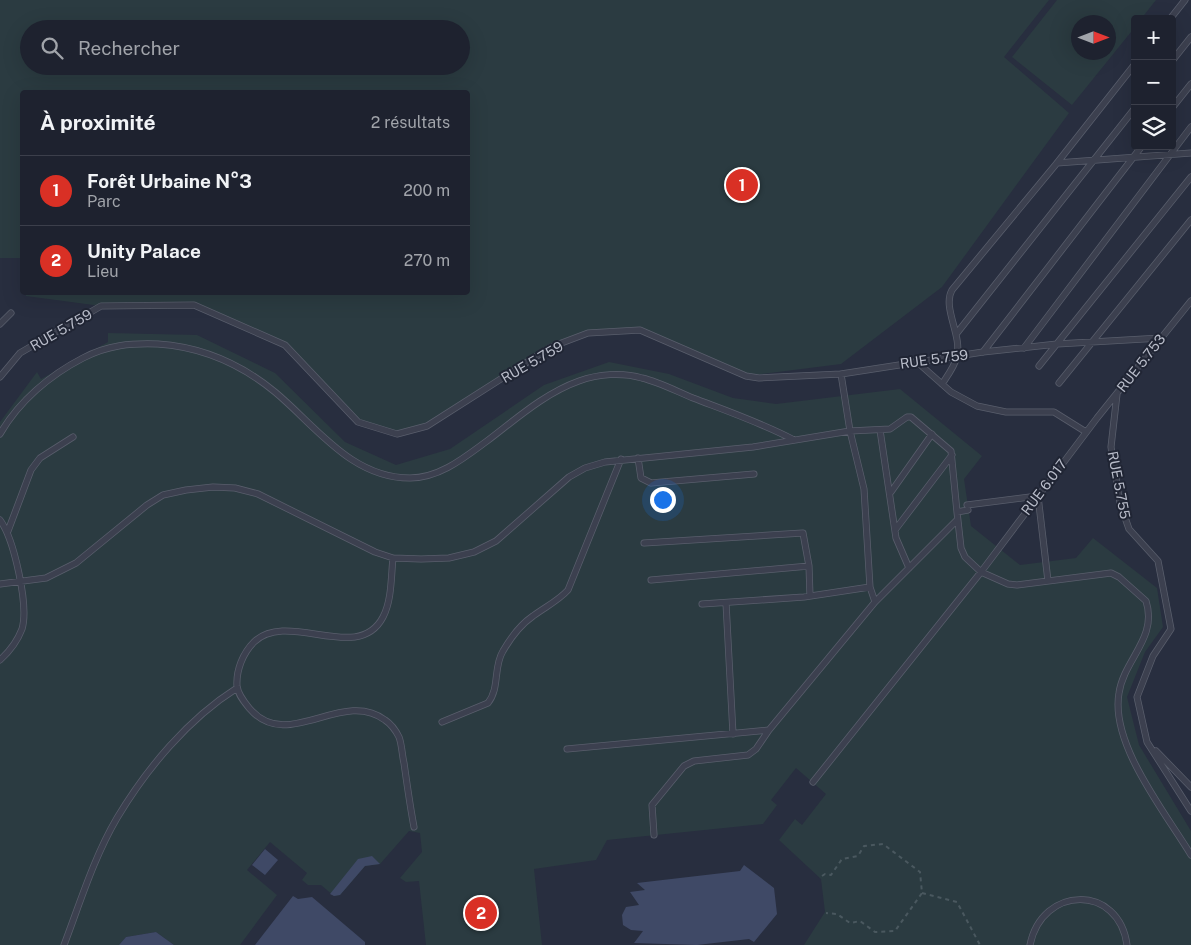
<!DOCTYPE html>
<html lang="fr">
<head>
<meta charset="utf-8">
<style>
  body { margin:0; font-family:"Public Sans",sans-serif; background:#2b2f3b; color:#f1f3f6 }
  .controls { position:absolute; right:15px; top:15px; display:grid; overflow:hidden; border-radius:5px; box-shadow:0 5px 20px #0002 }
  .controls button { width:45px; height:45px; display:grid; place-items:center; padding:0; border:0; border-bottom:1px solid #3c3f4b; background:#1e222f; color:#f1f3f6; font:25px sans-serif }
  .compass { position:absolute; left:1071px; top:15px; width:45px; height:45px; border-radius:50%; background:#1e222f; box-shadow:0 5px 20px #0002; rotate:90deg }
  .you { position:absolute; left:662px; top:499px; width:18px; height:18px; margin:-12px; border:4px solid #fff; border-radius:50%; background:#1a73e8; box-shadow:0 0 0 8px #1a73e833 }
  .badge { display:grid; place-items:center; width:32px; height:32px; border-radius:50%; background:#d93025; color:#fff; font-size:16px; font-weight:700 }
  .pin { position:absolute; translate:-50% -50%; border:2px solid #fff; box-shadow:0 1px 5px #0006 }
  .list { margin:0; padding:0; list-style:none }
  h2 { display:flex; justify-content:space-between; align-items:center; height:65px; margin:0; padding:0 20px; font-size:21px }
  h2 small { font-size:16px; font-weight:400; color:#a1a4aa }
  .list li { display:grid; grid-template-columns:32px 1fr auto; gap:15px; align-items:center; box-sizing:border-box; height:70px; padding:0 20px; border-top:1px solid #3c3f4b }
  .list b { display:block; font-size:19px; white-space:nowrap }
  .list p { margin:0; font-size:16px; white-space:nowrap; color:#a1a4aa }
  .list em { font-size:16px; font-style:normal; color:#a1a4aa }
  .icon { flex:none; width:28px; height:28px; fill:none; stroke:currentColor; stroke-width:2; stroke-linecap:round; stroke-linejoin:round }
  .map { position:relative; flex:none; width:1191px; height:945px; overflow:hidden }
  .search { position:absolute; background:#1e222f; box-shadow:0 5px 20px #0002; left:20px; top:20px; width:450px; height:55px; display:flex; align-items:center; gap:12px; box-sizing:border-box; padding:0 18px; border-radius:28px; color:#a1a4aa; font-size:19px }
  .panel { position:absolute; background:#1e222f; box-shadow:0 5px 20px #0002; left:20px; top:90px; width:450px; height:205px; border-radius:5px }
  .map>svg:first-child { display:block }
  .green { fill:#2b3b41; fill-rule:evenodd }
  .water { fill:#3f4966 }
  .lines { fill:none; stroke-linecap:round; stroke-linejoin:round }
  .lane-casing { stroke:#595e6c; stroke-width:7 }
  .path { stroke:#4a585f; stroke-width:2; stroke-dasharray:4 4; stroke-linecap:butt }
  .lane { stroke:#3c404f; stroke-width:5.5 }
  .labels { text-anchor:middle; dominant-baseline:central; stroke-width:4; stroke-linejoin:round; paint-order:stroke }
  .street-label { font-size:14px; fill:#b8bcc9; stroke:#202534 }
</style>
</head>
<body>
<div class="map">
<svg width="1191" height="945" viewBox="0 0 1191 945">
  <rect width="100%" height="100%" fill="#282e3f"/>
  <path class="green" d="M 0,0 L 1049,0 L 1004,57 L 1069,113 L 942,287 L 841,364 L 746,376 L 640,330 L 588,333 L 551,347 L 427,426 L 397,434 L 358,422 L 285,345 L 194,305 L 101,306 L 26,296 L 26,293 L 468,292 L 468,92 L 22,92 L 22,258 L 0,258 ZM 29,29 L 461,29 L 461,66 L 29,66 Z
    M 1057,0 L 1156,0 L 1141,19 L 1135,19 L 1135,27 L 1072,105 L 1012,57 ZM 1108,22 L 1108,52 L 1078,52 L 1078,22 Z
    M 108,333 L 197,335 L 275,373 L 345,442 L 396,465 L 450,449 L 544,385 L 609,362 L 669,374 L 733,398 L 776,404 L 900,389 L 982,456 L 964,479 L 971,526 L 1020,565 L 1076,558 L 1093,538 L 1157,588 L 1163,627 L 1145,652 L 1127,697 L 1139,745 L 1191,831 L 1191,945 L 804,945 L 825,912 L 821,879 L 779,840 L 795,819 L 802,825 L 826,794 L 796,768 L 771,800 L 777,805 L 763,824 L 607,840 L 596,860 L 534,869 L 542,945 L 426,945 L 419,881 L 406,882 L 400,878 L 422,852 L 420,833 L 409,831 L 380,864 L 365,866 L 340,895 L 334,896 L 321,885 L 308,885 L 302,880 L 307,873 L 270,842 L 247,870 L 277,895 L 240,945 L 174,945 L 156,932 L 126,937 L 119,945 L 0,945 L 0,422 L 37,372 L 41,379 L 108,342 Z"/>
  <path class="water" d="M 265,849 L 278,860 L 265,875 L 252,865 Z
    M 372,856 L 380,864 L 365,866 L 340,895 L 334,896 L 330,894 L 358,859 Z
    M 744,865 L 774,888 L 777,914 L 754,942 L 749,939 L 697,945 L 634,943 L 643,931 L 631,930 L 623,925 L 622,915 L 626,907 L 639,905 L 630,892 L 645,890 L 637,883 L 740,871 Z
    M 293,896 L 298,899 L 312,897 L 365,942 L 365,945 L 255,945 Z
    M 156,932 L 174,945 L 119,945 L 126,937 Z"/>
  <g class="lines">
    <defs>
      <path id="lane" d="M 1170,19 L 1185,0
        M 1172,61 L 1191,37
        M 1172,108 L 1191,84
        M 1057,163 L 1191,153
        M 0,324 L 11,313
        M 957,333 L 1135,108
        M 1024,348 L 1191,127
        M 983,352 L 1142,146
        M 916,361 L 951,392 L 977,406 L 1006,412 L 1054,412 L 1086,432
        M 1039,366 L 1191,177
        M 0,377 L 20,353 L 101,306 L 194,305 L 285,345 L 358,422 L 397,434 L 427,426 L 551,347 L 588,333 L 640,330 L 746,376 L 759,378 L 841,374 L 983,352 L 1057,344 L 1161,338
        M 1059,383 L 1191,220
        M 942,384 C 948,375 955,366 957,356 C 962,335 942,307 952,290 L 1057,163 L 1135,64
        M 1117,394 L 1111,447 L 1120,503 L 1129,529 L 1158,561 L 1171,629 L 1153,656 L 1137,697 L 1147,742 L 1191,811
        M 880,430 L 896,538 L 909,568
        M 0,434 C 19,401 50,375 83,358 C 108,345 131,343 158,344 C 203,347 241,364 275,392 C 316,426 351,478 410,478 C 440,478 465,457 487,441 C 516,419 545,393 579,381 C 598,374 622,372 642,378 C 659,382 676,391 693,398 C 727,411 762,423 794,440
        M 638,458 L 641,478 L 651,483 L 754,474
        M 891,492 L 932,434
        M 967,505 L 1038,496 L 1048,581
        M 968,510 L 957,512 L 961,548 L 965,557 L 981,572 L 1008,584 L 1017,585 L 1111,573 L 1119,577 L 1146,601 C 1158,638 1124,659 1119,693 C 1110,744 1165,812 1191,855
        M 0,520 C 14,539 29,606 22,629 C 17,642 10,651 0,660
        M 895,530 L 952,455
        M 8,531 L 31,470 L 40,458 L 73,437
        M 644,543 L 803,533 L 809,566 L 810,596
        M 393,558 C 391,576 392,600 383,617 C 358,665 288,609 254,642 C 243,653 236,670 237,686 C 238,695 245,703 250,709 C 288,753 342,688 385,720 C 391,724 396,731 399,737 C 402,745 402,755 404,763 C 407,784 410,806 414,827
        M 651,580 L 809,566
        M 0,584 L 46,578 L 76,563 L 147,505 L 163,495 L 186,490 L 213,487 L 235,488 L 258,494 L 375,552 L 393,558 L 421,559 L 449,558 L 474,552 L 496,541 L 569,477 L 585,468 L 605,462 L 753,447 L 850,431 L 841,374
        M 875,602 L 870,587 L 864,489 L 850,431 L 890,429 L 907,417 L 911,417 L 951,451 L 957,512
        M 726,603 L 733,734
        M 702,604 L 804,597 L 870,587
        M 442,722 L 488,703 C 500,688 493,667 503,651 C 511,637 520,625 533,616 C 545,607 558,601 568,590 L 621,459
        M 567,749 L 769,730 L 875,602 L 957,520
        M 1156,751 L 1191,787
        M 813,782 L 981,572 L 1097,418 L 1191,301
        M 654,835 L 652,805 L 684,766 L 694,761 L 748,755 L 756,749 L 769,730
        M 64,945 C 80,903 94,857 117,818 C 147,768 188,719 237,688
        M 1030,945 C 1042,885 1119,884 1127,945"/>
    </defs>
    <use href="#lane" class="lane-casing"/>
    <path class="path" d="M 822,876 L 825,874 L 831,875 L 842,859 L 858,856 L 864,846 L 883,844 L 920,872 L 922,893 L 895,931 L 875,932 L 860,921 L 850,923 L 837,914 L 826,913
      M 922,893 L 957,902 L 980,945"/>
    <use href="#lane" class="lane"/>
  </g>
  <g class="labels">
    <g class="street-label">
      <text transform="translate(61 330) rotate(-30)">RUE 5.759</text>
      <text transform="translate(934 359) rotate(-8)">RUE 5.759</text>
      <text transform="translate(532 362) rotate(-30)">RUE 5.759</text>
      <text transform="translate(1141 363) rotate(-52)">RUE 5.753</text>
      <text transform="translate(1119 485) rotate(79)">RUE 5.755</text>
      <text transform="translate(1044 487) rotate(-53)">RUE 6.017</text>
    </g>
  </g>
</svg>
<div class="controls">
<button>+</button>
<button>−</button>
<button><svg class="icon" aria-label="layers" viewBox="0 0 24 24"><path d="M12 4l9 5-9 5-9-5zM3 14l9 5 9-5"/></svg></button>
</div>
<svg class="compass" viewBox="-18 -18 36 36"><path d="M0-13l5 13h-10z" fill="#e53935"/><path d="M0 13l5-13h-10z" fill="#a1a4aa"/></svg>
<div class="you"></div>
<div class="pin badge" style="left:742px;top:185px">1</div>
<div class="pin badge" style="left:481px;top:913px">2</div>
<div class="search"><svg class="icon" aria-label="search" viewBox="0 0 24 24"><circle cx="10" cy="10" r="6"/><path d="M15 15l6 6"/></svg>Rechercher</div>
<section class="panel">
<h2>À proximité<small>2 résultats</small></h2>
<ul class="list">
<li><span class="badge">1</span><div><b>Forêt Urbaine N°3</b><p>Parc</p></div><em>200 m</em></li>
<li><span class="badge">2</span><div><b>Unity Palace</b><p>Lieu</p></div><em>270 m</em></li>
</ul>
</section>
</div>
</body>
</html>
